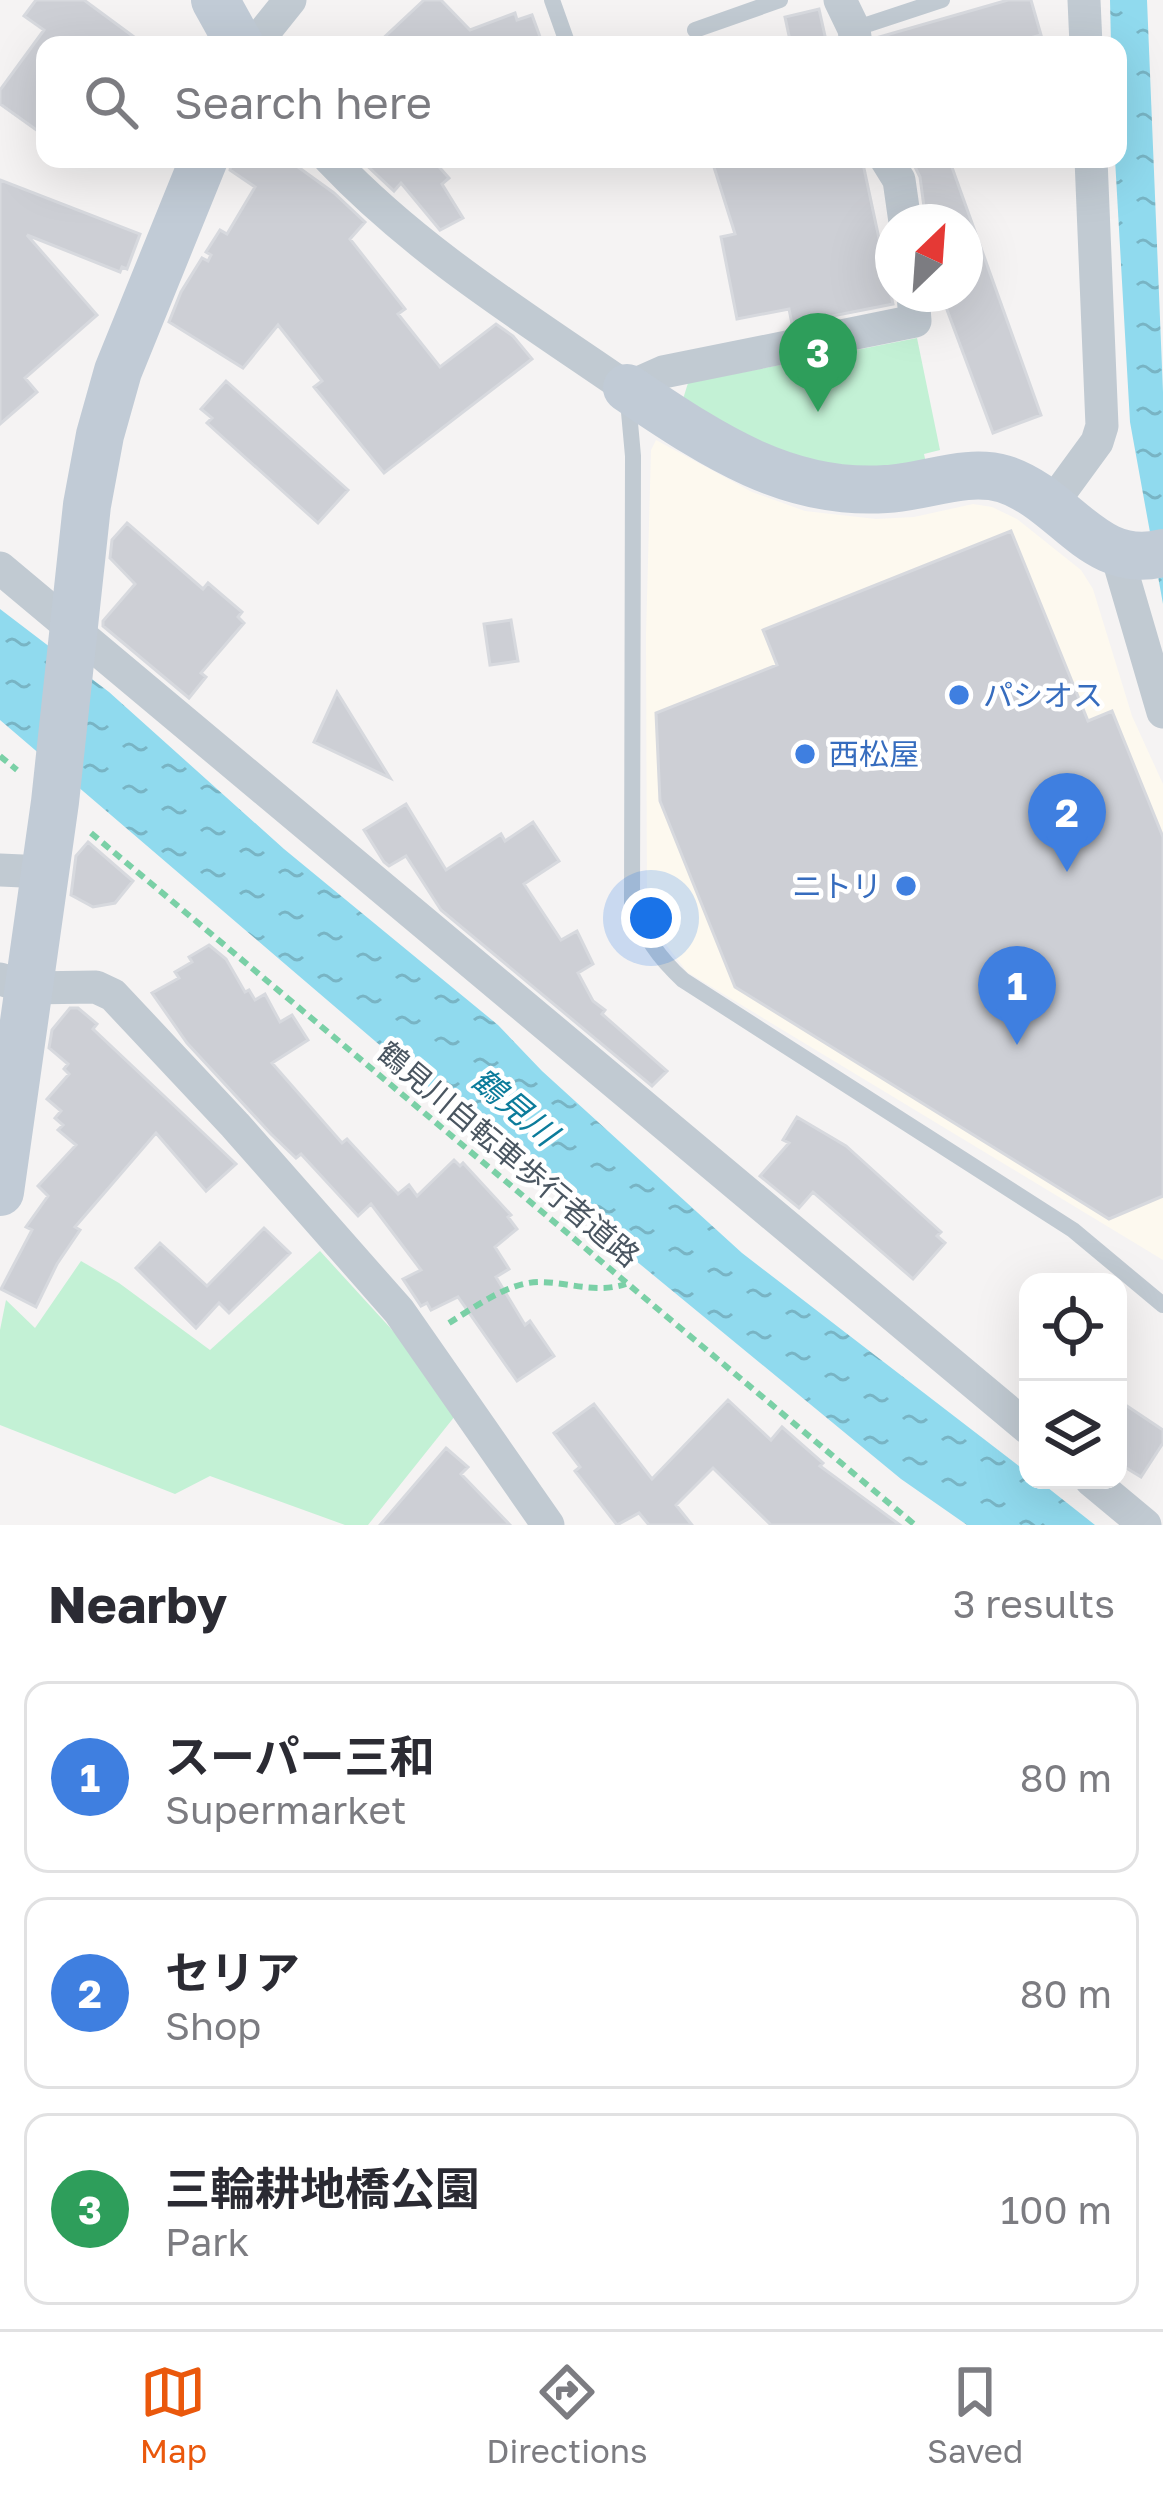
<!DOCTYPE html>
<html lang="en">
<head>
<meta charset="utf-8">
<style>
  body { margin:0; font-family:"Golos Text","Noto Sans JP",sans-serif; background:#f2f2f3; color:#2b2b33 }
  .controls { position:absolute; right:36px; bottom:36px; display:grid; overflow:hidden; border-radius:24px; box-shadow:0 12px 48px #0002 }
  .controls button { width:108px; height:108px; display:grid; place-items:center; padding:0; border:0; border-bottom:3px solid #e1e1e2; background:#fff; color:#2b2b33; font:60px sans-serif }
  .compass { position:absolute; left:875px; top:204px; width:108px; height:108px; border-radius:50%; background:#fff; box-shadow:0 12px 48px #0002; rotate:25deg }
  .you { position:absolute; left:651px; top:918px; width:42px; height:42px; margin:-30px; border:9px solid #fff; border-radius:50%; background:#1a73e8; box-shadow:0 0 0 18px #1a73e833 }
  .badge { display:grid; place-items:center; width:78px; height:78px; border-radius:50%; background:#ea580c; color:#fff; font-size:39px; font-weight:700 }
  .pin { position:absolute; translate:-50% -99px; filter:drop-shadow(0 3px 6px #0008) }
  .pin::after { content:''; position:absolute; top:63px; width:42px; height:36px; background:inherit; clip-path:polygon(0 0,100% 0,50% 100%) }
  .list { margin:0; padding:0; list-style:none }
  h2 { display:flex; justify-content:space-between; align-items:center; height:156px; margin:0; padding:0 48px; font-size:51px }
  h2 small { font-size:39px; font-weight:400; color:#7c7c81 }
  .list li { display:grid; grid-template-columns:78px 1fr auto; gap:36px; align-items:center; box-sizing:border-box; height:192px; margin:0 24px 24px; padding:0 24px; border:3px solid #e1e1e2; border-radius:24px }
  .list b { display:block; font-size:45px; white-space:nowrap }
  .list p { margin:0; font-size:39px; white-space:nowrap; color:#7c7c81 }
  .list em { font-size:39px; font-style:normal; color:#7c7c81 }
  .icon { flex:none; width:66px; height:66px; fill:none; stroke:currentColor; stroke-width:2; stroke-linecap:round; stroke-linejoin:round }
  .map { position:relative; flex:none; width:1163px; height:1525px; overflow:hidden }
  .search { position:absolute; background:#fff; box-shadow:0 12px 48px #0002; left:36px; right:36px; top:36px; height:132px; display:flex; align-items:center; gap:30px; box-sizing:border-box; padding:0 42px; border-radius:24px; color:#7c7c81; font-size:45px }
  .sheet { height:804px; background:#fff }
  nav { display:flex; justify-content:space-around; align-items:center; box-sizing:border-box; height:168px; border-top:3px solid #e1e1e2; background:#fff; font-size:33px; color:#7c7c81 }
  nav a { display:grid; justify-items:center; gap:6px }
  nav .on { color:#ea580c }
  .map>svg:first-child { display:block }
  .commercial { fill:#fdf9ef }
  .green { fill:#c3f1d5 }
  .water { fill:url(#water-ripples) }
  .building { fill:#cdcfd5; stroke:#d7d9de; stroke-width:3 }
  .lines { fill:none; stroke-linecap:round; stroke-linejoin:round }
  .path { stroke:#7ad0a6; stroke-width:6; stroke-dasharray:9 6; stroke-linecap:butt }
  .lane { stroke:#c1cad2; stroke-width:16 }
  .street { stroke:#c1cad2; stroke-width:33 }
  .secondary { stroke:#c1cbd6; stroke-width:48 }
  .shop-dot { fill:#3f7fe0; stroke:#fff; stroke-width:4.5 }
  .labels { text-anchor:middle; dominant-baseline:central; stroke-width:9; stroke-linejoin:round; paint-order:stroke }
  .shop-label { font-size:30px; fill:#366cbe; stroke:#fff; text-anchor:start }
  .street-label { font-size:30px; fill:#4a5661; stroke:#fff }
  .water-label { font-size:33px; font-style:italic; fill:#0c7c9b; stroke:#fff }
</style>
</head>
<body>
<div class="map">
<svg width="1163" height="1525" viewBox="0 0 1163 1525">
  <defs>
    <pattern id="water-ripples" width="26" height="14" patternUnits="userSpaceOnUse" patternTransform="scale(3)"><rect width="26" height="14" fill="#90daee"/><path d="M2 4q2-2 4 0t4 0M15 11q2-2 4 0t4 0" fill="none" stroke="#78b4c4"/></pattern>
  </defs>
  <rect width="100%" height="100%" fill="#f5f3f3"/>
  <path class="commercial" d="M 656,440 L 752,492 L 805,511 L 876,519 L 914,517 L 973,504 L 992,507 L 1017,519 L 1081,570 L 1093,589 L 1132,716 L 1163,784 L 1163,1260 L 687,972 L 664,942 L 647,904 L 646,635 L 651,450 Z"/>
  <path class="green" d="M 917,338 L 940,450 L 924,454 L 926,463 C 824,481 768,448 683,399 L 688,383 Z
    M 320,1251 L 405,1344 L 455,1416 L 368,1525 L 345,1525 L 210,1476 L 175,1494 L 0,1425 L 0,1330 L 6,1300 L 35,1328 L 81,1261 L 119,1283 L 210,1350 Z"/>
  <path class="water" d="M 1110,0 L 1147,0 L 1163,392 L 1163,604 L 1130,422 L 1115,159 L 1118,45 L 1111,45 Z
    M 0,609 L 109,692 L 284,849 L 498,1025 L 542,1071 L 742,1253 L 1028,1473 L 1028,1480 L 1038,1480 L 1095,1525 L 967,1525 L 901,1479 L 528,1172 L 0,720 Z"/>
  <path class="building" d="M 36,0 L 84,0 L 145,45 L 45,45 L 45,136 L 0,104 L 0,90 L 44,30 L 24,16 Z
    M 424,0 L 441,0 L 470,30 L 515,13 L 517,20 L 532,15 L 543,45 L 376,45 Z
    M 1008,0 L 1031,0 L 1041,35 L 1004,45 L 880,45 L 879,37 Z
    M 819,9 L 827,45 L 791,45 L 785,17 Z
    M 232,159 L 287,159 L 334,193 L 365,222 L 350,239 L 405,309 L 398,314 L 440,367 L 496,324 L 513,336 L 532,359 L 384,473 L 314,387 L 322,381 L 278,325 L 243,368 L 169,322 L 181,292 L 202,258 L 208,261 L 211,255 L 206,252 L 220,230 L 227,234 L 255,187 L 230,170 Z
    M 364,159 L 432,159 L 449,178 L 442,184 L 463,218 L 440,230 L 401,183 L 394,191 L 362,161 Z
    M 730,159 L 862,159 L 893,304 L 792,324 L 789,309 L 737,319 L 721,237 L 735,234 L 713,164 Z
    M 911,159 L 949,159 L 1041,415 L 993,433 L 943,299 L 965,294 L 965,222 L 926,222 L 920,177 Z
    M 0,180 L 140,234 L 127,269 L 122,267 L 120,272 L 27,235 L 97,315 L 25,378 L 37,392 L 0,424 Z
    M 226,381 L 348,490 L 318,523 L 207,423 L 212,418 L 201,409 Z
    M 127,523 L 203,589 L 208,583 L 242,612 L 238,617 L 244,623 L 201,673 L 206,677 L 189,698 L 103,626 L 103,621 L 135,584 L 110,558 L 112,540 Z
    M 1011,531 L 1088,721 L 1112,711 L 1163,837 L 1163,1196 L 1109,1219 L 735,987 L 660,801 L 656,713 L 777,665 L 763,630 Z
    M 511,620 L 518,661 L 490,665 L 484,624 Z
    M 337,692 L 390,778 L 314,742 Z
    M 406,804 L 446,870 L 501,834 L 505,841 L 533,822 L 559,861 L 524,884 L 561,940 L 577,931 L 593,964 L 578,973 L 593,1001 L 605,1010 L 602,1014 L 667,1071 L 652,1086 L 441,910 L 406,856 L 389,866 L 384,862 L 364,830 Z
    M 88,842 L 133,881 L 115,903 L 93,907 L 71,895 L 76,856 Z
    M 209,945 L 226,959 L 245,992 L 249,990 L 255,1000 L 265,994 L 280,1022 L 292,1015 L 308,1040 L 272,1063 L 342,1143 L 347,1139 L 398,1194 L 409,1185 L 417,1196 L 454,1160 L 460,1166 L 463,1163 L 511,1215 L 508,1217 L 517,1229 L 495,1247 L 509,1269 L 496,1277 L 525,1325 L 530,1321 L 554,1356 L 517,1381 L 458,1297 L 431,1310 L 427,1303 L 421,1306 L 403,1279 L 421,1270 L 371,1204 L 358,1216 L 301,1154 L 296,1158 L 271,1134 L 187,1043 L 152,993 L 179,978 L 175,972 L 192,962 L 189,957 Z
    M 70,1008 L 78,1008 L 97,1024 L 93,1029 L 236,1164 L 206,1191 L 156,1133 L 75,1227 L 80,1230 L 57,1264 L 36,1307 L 1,1289 L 32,1230 L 26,1227 L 48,1196 L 38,1186 L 76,1145 L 58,1130 L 63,1125 L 55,1118 L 61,1111 L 47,1099 L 69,1074 L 64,1069 L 68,1064 L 49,1048 L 52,1030 Z
    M 797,1117 L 846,1146 L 941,1232 L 937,1236 L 945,1243 L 913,1279 L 813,1192 L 799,1208 L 760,1176 L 789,1143 L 783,1140 Z
    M 264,1228 L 290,1253 L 229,1313 L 219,1303 L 196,1328 L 136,1268 L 160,1243 L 207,1286 Z
    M 728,1400 L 771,1440 L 782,1427 L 823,1463 L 820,1466 L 900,1525 L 771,1525 L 713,1468 L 676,1505 L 692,1525 L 649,1525 L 639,1513 L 617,1525 L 575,1471 L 580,1467 L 554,1433 L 594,1404 L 652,1479 Z
    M 1118,1400 L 1163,1430 L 1163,1443 L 1141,1477 L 1118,1463 Z
    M 446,1448 L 468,1467 L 461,1474 L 510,1525 L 380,1525 Z"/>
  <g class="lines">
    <path class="path" d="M 0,756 L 17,770
      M 91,833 L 915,1525
      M 449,1323 C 475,1307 507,1283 538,1282 C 568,1282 596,1294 626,1284"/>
    <path class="lane" d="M 552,0 L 568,45
      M 854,29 L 942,0
      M 695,30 L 780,0
      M 628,401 L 633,456 L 632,905 C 645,937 658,957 683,980 L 1073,1230 L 1163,1305"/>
    <path class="street" d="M 840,0 L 854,29 L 856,45
      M 1084,0 L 1086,45
      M 254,45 L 290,0
      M 330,159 C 417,251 524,317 627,388 L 663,372 L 915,321 L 913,294
      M 886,159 L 899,180 L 905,222
      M 1051,505 L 1097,442 L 1102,426 L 1091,159
      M 1117,555 L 1163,712
      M 0,568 L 1028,1428
      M 0,870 L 45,872
      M 0,979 L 29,988 L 96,987 L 113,995 L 235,1125 L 399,1311 L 548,1525
      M 1091,1480 L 1145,1525"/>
    <path class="secondary" d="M 215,0 L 240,45
      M 627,388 C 708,442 785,496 886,489 C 925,487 966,468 1004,479 C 1066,499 1093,571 1163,553
      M 0,1192 L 55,802 L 87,505 L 100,435 L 118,371 L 204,159"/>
  </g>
  <g class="shop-dot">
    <circle cx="959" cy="695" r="12"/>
    <circle cx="805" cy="754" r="12"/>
    <circle cx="906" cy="886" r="12"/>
  </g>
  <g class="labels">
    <g class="shop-label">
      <text x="983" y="695">パシオス</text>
      <text x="829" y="754">西松屋</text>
      <text x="882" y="886" text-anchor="end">ニトリ</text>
    </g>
    <g class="street-label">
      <text transform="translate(509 1154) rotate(40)">鶴見川自転車歩行者道路</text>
    </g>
    <g class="water-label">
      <text transform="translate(515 1106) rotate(40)">鶴見川</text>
    </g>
  </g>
</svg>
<div class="controls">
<button><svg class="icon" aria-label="locate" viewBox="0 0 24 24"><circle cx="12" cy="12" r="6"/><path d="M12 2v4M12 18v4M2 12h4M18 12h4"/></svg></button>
<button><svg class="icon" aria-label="layers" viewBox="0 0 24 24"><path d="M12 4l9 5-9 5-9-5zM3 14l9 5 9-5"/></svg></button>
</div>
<svg class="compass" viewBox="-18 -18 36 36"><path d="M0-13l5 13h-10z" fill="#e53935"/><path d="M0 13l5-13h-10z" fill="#7c7c81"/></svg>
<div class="you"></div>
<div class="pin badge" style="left:1017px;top:1045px;background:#3f7fe0">1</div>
<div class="pin badge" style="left:1067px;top:872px;background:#3f7fe0">2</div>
<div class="pin badge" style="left:818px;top:412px;background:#2e9e5b">3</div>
<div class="search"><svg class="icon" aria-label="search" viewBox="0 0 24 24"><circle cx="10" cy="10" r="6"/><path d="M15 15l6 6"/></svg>Search here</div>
</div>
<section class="sheet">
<h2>Nearby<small>3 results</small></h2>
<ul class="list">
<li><span class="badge" style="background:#3f7fe0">1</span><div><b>スーパー三和</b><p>Supermarket</p></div><em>80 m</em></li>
<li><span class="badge" style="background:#3f7fe0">2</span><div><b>セリア</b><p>Shop</p></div><em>80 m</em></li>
<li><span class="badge" style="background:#2e9e5b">3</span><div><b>三輪耕地橋公園</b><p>Park</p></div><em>100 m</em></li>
</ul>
</section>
<nav>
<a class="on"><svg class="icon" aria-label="map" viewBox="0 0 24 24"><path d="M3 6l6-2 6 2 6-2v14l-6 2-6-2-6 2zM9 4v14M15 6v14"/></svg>Map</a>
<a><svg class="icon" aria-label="directions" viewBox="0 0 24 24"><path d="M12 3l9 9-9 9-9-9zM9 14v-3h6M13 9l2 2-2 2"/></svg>Directions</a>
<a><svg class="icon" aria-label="saved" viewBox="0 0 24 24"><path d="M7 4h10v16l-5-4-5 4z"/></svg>Saved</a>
</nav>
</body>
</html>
